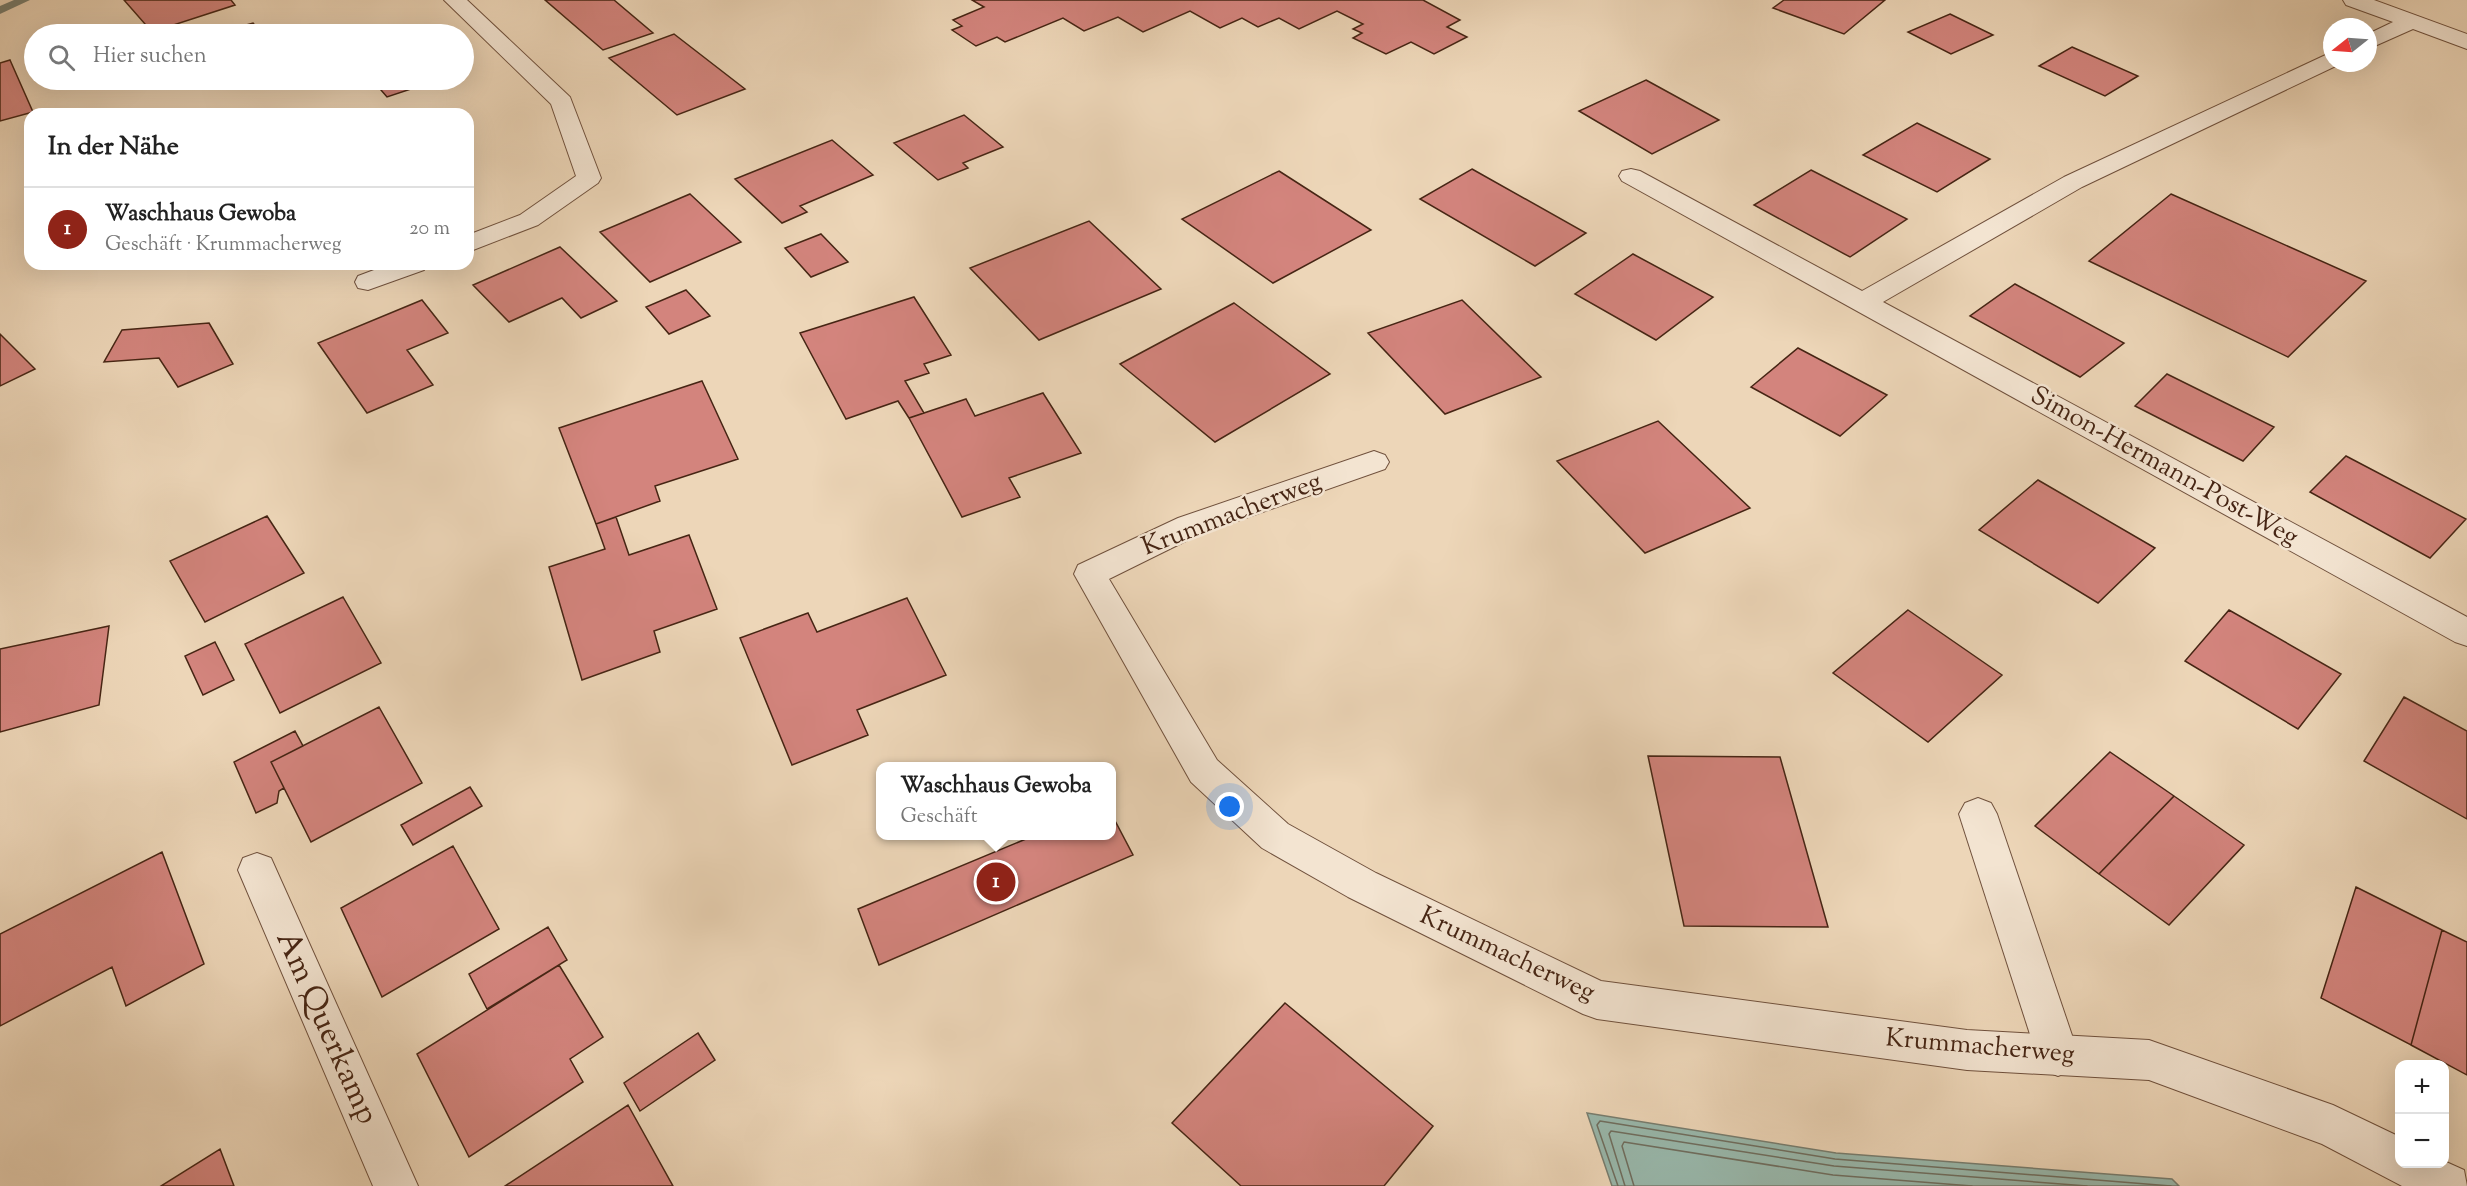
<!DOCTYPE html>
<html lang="de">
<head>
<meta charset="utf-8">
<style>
  body { margin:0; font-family:"Sorts Mill Goudy",serif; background:#f2f2f2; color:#222 }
  .controls { position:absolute; right:18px; bottom:18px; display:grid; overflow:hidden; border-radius:12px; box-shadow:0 6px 24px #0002 }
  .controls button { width:54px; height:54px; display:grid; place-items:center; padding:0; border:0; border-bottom:2px solid #e0e0e0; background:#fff; color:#222; font:30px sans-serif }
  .compass { position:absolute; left:2323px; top:18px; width:54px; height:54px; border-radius:50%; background:#fff; box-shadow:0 6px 24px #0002; rotate:253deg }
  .you { position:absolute; left:1230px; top:807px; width:21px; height:21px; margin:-15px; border:4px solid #fff; border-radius:50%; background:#1a73e8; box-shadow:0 0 0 9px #1a73e833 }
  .badge { display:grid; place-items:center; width:39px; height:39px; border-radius:50%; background:#8f2418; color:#fff; font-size:20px; font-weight:700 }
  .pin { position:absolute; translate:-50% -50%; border:3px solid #fff; box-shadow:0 2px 6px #0006 }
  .popup { position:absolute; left:876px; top:762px; width:240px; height:78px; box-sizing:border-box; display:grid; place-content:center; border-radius:12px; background:#fff; filter:drop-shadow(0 2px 4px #0005); font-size:20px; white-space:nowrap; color:#767676 }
  .popup b { font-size:22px; color:#222 }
  .popup::after { content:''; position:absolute; left:50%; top:100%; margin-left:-12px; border:12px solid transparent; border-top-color:#fff }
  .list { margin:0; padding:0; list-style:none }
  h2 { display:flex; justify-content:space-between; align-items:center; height:78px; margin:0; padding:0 24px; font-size:26px }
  h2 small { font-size:20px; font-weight:400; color:#767676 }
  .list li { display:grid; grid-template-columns:39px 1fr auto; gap:18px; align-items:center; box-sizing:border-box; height:84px; padding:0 24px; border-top:2px solid #e0e0e0 }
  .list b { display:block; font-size:22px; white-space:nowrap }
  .list p { margin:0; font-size:20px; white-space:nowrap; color:#767676 }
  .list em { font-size:20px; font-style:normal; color:#767676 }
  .icon { flex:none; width:33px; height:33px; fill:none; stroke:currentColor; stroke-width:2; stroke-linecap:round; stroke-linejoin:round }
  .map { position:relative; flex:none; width:2467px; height:1186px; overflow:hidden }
  .search { position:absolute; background:#fff; box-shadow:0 6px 24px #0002; left:24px; top:24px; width:450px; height:66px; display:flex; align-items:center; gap:15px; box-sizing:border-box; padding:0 21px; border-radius:33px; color:#767676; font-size:22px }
  .panel { position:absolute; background:#fff; box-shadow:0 6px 24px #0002; left:24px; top:108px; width:450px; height:162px; border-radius:18px }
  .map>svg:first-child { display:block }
  .water { fill:#99b9ad; stroke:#787e70; stroke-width:1.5 }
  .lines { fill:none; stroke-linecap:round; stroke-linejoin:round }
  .shore { stroke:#706f60; stroke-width:1.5 }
  .stream { fill:#787e70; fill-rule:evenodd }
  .building { fill:#d3847d; stroke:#462514; stroke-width:1.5 }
  .service-casing { stroke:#70513d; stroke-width:2 }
  .minor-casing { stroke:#70513d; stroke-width:2 }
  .service { fill:#f3e4d1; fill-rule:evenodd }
  .minor { fill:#f3e4d1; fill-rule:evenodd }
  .labels { text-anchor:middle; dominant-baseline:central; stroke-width:5; stroke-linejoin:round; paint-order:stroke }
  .street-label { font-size:26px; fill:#462514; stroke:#f3e4d1 }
  .near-street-label { font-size:32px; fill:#462514; stroke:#f3e4d1 }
</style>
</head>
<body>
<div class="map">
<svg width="2467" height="1186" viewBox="0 0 2467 1186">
  <rect width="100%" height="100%" fill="#edd6b8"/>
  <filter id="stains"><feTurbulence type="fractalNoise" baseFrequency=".00333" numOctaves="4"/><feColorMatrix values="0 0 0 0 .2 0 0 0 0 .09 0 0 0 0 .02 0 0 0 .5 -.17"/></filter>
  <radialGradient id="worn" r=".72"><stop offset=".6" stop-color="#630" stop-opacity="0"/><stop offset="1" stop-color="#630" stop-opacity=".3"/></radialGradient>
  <path class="water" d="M 1587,1113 L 1836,1153 L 2172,1179 L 2179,1186 L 1612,1186 Z"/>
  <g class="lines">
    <path class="shore" d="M 1618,1186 L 1597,1125 L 1600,1121 L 1835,1159 L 2171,1186
      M 1625,1186 L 1609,1134 L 1611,1131 L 1834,1166 L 2087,1186
      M 1634,1186 L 1622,1146 L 1624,1142 L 1833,1175 L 1972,1186"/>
    <path class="stream" d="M 14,0 L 30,0 L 0,14 L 0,6 Z"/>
  </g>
  <path class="building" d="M 124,0 L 231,0 L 235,5 L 152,32 Z
    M 545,0 L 614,0 L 653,33 L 603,50 Z
    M 972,0 L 1423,0 L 1460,20 L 1447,27 L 1467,37 L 1434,54 L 1411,42 L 1386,54 L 1353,38 L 1362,33 L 1353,29 L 1363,24 L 1337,11 L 1299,29 L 1279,18 L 1258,27 L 1242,18 L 1220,28 L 1190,11 L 1143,32 L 1118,17 L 1084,31 L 1063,18 L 1005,42 L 997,37 L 976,46 L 952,30 L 962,26 L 953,20 L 984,7 Z
    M 1784,0 L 1885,0 L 1844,34 L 1773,8 Z
    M 1950,14 L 1993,35 L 1951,54 L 1908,32 Z
    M 253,23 L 262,34 L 214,34 Z
    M 674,34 L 745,89 L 677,115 L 609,58 Z
    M 2072,47 L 2138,76 L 2105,96 L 2039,66 Z
    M 10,60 L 33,112 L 0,121 L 0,63 Z
    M 384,80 L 438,80 L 387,97 L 375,83 Z
    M 1646,80 L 1719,120 L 1652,154 L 1579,111 Z
    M 964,115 L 1003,147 L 963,163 L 968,168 L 938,180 L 894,143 Z
    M 1917,123 L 1990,159 L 1937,192 L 1863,155 Z
    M 832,140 L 873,175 L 800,206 L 807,212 L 782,223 L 735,179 Z
    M 1472,169 L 1586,233 L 1535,266 L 1420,199 Z
    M 1811,170 L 1907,219 L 1850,257 L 1754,205 Z
    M 1279,171 L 1371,230 L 1273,283 L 1182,219 Z
    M 690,194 L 741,242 L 650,282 L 600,232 Z
    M 2171,194 L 2366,281 L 2288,357 L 2089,261 Z
    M 1089,221 L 1161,289 L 1039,340 L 970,268 Z
    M 821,234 L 848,262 L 811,277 L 785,248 Z
    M 560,247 L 617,301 L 581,318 L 562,298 L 509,322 L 473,285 Z
    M 1633,254 L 1713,297 L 1656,340 L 1575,294 Z
    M 2015,284 L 2124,343 L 2080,377 L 1970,316 Z
    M 686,290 L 710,316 L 669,334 L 646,307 Z
    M 914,297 L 951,355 L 924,364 L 929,373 L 905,381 L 924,413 L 909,418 L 898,401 L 846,419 L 800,333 Z
    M 422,300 L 448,333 L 407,350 L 433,385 L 367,413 L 318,343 Z
    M 1462,300 L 1541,377 L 1445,414 L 1368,333 Z
    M 1234,303 L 1330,374 L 1215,442 L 1120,364 Z
    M 209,323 L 233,364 L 178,387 L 159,358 L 104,362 L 122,330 Z
    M 0,334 L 35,369 L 0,386 Z
    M 1798,348 L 1887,395 L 1840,436 L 1751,387 Z
    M 2167,374 L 2274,427 L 2243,461 L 2135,406 Z
    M 702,381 L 738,459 L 655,486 L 660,501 L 596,524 L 559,428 Z
    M 1043,393 L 1081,453 L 1009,478 L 1020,497 L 962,517 L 909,418 L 966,399 L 975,416 Z
    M 1658,421 L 1750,508 L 1645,553 L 1557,461 Z
    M 2346,456 L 2466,519 L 2430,558 L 2310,492 Z
    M 2038,480 L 2155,548 L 2098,603 L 1979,530 Z
    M 267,516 L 304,573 L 205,622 L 170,561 Z
    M 616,517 L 629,555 L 689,535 L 717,609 L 654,631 L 660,652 L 582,680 L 549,567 L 605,549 L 596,524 Z
    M 343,597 L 381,663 L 280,713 L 245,644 Z
    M 907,598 L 946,675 L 857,710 L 868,735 L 792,765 L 740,638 L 808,613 L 817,632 Z
    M 1908,610 L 2002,675 L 1928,742 L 1833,673 Z
    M 2229,610 L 2341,674 L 2298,729 L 2185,661 Z
    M 109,626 L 99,705 L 0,732 L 0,649 Z
    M 215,642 L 234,680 L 203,695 L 185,656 Z
    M 2404,697 L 2467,731 L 2467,819 L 2364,761 Z
    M 379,707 L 422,783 L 311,842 L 271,762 Z
    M 295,731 L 303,746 L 271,762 L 284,788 L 279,791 L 277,803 L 256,813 L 234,762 Z
    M 2110,752 L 2174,796 L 2099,874 L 2035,826 Z
    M 1648,756 L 1780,757 L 1828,927 L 1684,926 Z
    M 470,787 L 482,806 L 413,845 L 401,825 Z
    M 2174,796 L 2244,845 L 2169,925 L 2099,874 Z
    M 1112,815 L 1133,855 L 879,965 L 858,909 L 1033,836 L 1112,836 Z
    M 453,846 L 499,929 L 382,997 L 341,908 Z
    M 162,852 L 204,964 L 126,1006 L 112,967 L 0,1026 L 0,934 Z
    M 2356,887 L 2442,930 L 2411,1045 L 2321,998 Z
    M 548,927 L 567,960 L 487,1009 L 469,974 Z
    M 2442,930 L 2467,942 L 2467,1075 L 2411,1045 Z
    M 559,965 L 603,1037 L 570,1059 L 583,1082 L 469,1157 L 417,1054 Z
    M 1285,1003 L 1433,1126 L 1384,1186 L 1241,1186 L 1172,1123 Z
    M 698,1033 L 715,1060 L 640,1111 L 624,1083 Z
    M 628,1105 L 673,1186 L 505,1186 Z
    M 220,1149 L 234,1186 L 161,1186 Z"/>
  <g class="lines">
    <defs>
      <path id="service" d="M 1978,798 L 1991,803 L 1997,814 L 2079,1056 L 2073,1070 L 2058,1076 L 2043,1070 L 2037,1056 L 1959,814 L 1965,803 Z"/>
      <path id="minor" d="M 444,0 L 467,0 L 570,97 L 601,178 L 598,183 L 538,225 L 468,252 L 468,235 L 520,215 L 576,176 L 551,104 Z
        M 2343,0 L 2374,0 L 2467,34 L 2467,49 L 2413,29 L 2368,49 L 2368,34 L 2393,22 L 2346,5 Z
        M 2332,52 L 2332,63 L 2340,64 L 2082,187 L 1883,302 L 2467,617 L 2467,646 L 2455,642 L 1622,181 L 1619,176 L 1622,171 L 1631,169 L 1640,171 L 1862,291 L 2064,177 Z
        M 390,264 L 428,264 L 424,270 L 368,290 L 358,288 L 355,282 L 358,276 Z
        M 1374,451 L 1385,455 L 1389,462 L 1385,469 L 1200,534 L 1109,579 L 1217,760 L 1288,824 L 1376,873 L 1601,981 L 1967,1030 L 2149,1040 L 2333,1105 L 2400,1137 L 2400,1164 L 2444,1164 L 2444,1161 L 2464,1170 L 2467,1186 L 2402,1186 L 2322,1144 L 2149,1080 L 1967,1070 L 1597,1019 L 1583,1014 L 1348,897 L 1262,848 L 1191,782 L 1074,574 L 1078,565 L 1178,518 Z
        M 257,853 L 271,858 L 418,1186 L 373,1186 L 238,870 L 243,858 Z"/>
    </defs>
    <use href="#service" class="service-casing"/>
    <use href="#minor" class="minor-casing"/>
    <use href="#service" class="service"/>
    <use href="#minor" class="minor"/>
  </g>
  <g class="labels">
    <g class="street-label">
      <text transform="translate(2164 467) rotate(29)">Simon-Hermann-Post-Weg</text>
      <text transform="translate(1232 515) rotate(-21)">Krummacherweg</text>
      <text transform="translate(1507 955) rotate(25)">Krummacherweg</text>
      <text transform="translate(1980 1047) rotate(5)">Krummacherweg</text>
    </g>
    <g class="near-street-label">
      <text transform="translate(326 1028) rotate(66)">Am Querkamp</text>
    </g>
  </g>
  <rect width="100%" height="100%" filter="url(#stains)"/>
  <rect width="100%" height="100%" fill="url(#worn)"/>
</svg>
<div class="controls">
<button>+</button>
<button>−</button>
</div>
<svg class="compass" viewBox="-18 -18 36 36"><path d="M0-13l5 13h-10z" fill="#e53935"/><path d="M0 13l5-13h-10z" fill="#767676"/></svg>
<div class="you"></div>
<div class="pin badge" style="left:996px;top:882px">1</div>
<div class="popup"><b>Waschhaus Gewoba</b>Geschäft</div>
<div class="search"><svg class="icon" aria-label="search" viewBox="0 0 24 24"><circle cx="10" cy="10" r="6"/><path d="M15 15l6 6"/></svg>Hier suchen</div>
<section class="panel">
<h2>In der Nähe<small></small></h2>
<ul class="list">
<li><span class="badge">1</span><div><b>Waschhaus Gewoba</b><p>Geschäft · Krummacherweg</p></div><em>20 m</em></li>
</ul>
</section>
</div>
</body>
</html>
